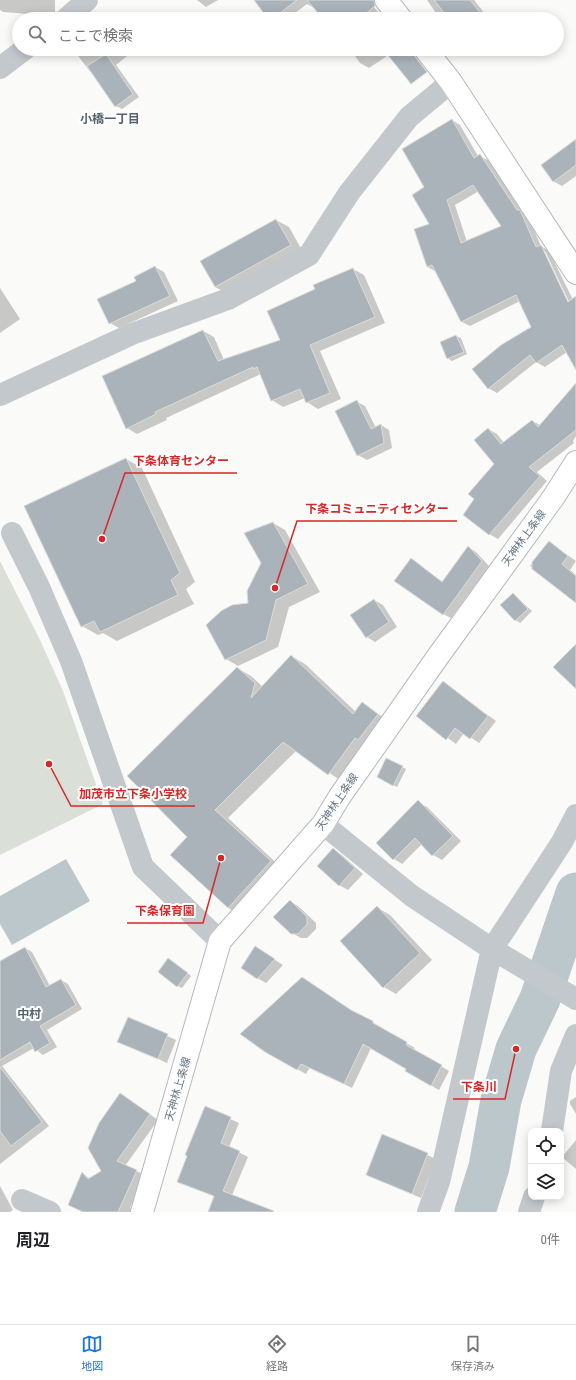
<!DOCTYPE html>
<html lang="ja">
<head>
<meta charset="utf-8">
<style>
  body { margin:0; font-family:"Roboto Condensed","Noto Sans JP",sans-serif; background:#f2f2f2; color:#202124 }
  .controls { position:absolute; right:12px; bottom:12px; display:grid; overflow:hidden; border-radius:8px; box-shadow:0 2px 10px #0003 }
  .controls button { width:36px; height:36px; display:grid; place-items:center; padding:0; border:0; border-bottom:1px solid #e0e0e0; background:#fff; color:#202124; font:20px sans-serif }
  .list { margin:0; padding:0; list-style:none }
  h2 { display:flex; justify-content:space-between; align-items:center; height:52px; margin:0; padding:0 16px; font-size:17px }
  h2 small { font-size:13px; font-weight:400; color:#757577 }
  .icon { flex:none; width:22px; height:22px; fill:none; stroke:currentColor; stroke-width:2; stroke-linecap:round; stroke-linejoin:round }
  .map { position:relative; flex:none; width:576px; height:1212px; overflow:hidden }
  .search { position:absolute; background:#fff; box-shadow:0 2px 10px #0003; left:12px; right:12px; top:12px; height:44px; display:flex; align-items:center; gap:10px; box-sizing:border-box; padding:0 14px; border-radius:22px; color:#757577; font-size:15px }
  .sheet { height:112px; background:#fff }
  nav { display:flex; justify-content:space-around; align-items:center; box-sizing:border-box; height:56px; border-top:1px solid #e0e0e0; background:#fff; font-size:11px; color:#757577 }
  nav a { display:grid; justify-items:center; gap:2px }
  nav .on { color:#1a73e8 }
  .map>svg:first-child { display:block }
  .green { fill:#dadfd7 }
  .water { fill:#bbc7cb }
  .shadow { fill:#0003; fill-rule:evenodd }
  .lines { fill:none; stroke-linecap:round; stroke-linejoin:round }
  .river { stroke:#bbc7cb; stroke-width:41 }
  .building { fill:#aab3b9; stroke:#dcdcda; fill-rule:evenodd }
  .secondary-casing { stroke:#b3babf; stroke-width:24 }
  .street { stroke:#c3c8cc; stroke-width:22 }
  .secondary { stroke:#fff; stroke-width:22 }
  .labels { text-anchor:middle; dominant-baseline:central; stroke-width:4; stroke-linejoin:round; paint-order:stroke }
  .street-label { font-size:11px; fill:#657683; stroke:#fff }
  .neighbourhood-label { font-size:12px; font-weight:bold; fill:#57646e; stroke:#fff }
  .leader { fill:none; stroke:#d62828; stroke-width:1.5 }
  .callout-dot { fill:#d62828; stroke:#fff; stroke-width:1.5 }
  .callout-label { font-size:12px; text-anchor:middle; font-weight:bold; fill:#d62828; stroke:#fff; stroke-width:4; stroke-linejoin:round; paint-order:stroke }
</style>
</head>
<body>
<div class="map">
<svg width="576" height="1212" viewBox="0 0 576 1212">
  <rect width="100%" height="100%" fill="#fafaf8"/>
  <path class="green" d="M 0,561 L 40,640 L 63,691 L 103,804 L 0,855 Z"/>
  <path class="water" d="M 66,859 L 90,901 L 12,945 L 0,924 L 0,896 Z"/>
  <path class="shadow" d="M 0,0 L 55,0 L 55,16 L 3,12 L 0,10 Z
    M 197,0 L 218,0 L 206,7 Z
    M 255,0 L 368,0 L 380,14 L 373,19 L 324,19 L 316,9 L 307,4 L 287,19 L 270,19 Z
    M 427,0 L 474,0 L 489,19 L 450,19 L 448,16 L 445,18 L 436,13 Z
    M 108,14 L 113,18 L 114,19 L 101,19 Z
    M 73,49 L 136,49 L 116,65 L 139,97 L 122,109 L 116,106 Z
    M 350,49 L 391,49 L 393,52 L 369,68 L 360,63 Z
    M 452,120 L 460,125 L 478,156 L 488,160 L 525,214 L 528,216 L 541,246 L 549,251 L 573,300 L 576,301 L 576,368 L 567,352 L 545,367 L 536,362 L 497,393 L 488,388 L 532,327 L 520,301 L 470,326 L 462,322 L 436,272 L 428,267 L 431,225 L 425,188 ZM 479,191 L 502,226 L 467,242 L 455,205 ZM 543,251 L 545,251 L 571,306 L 569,307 Z
    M 576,143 L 576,176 L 562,186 L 553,181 Z
    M 276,220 L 289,227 L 303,252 L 228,294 L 215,287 Z
    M 155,267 L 164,272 L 178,301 L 119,328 L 110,323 L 137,281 Z
    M 353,269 L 364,275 L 385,323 L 320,351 L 341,399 L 318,409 L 307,402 L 305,398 L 283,407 L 272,400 L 261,374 L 166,418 L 167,420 L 137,434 L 127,428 L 203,331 L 214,337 L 224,360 L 281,341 Z
    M 0,288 L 20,319 L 0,333 Z
    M 456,336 L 461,338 L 467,354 L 452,361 L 447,358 L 441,342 Z
    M 576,384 L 576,436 L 573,441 L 574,443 L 537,472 L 547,481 L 498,539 L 489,534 L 476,499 L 495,464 L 488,429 L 497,434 L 504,443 L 532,421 L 540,425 Z
    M 357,402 L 365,406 L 376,428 L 381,425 L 389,430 L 392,448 L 367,460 L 358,455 Z
    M 126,459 L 142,468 L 195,582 L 186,589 L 194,604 L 117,641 L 103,633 L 98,635 L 82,626 Z
    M 273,523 L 285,530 L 320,592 L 289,607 L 278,647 L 238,666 L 226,659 L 250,604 Z
    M 549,542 L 576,561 L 570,570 L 576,575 L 576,602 L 530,566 Z
    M 468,547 L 476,552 L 489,566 L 451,618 L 443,614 L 412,560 L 443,582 Z
    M 513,594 L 532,611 L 520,623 L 516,620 Z
    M 374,600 L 383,605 L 397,627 L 375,642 L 367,637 Z
    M 291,656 L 305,664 L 356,712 L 363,703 L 391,723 L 343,782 L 296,751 L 228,818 L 284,870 L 242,916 L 228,908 L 172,855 L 189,837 L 237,668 L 251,676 L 263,687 Z
    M 444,683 L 496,721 L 479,743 L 464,733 L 456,744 L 418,716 Z
    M 402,767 L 406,769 L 397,787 L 382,779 Z
    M 418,802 L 427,807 L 461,841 L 442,860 L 433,855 L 422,844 L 402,864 L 394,859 Z
    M 333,850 L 342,855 L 363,874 L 348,890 L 339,885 Z
    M 290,901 L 298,906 L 316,923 L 316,929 L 307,938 L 301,938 L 292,933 Z
    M 378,908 L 390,915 L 432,960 L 396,994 L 384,987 Z
    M 25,948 L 32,952 L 50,986 L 61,980 L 68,984 L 82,1009 L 47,1030 L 57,1047 L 43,1055 L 34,1048 L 2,1066 L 49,1126 L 0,1164 L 0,962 Z
    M 264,953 L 283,965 L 266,983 L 257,978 Z
    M 172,961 L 191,976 L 182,988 L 178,986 Z
    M 356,1013 L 381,1027 L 381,1029 L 415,1048 L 413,1050 L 449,1071 L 439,1090 L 406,1071 L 407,1069 L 371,1048 L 352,1088 L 310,1067 L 306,1074 L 265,1051 Z
    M 128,1018 L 176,1040 L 167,1063 L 119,1041 Z
    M 121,1094 L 158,1120 L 125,1166 L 145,1175 L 130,1208 L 134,1210 L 134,1212 L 83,1212 L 69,1205 L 82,1174 L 91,1179 L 102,1171 Z
    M 576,1097 L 576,1114 L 570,1104 L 570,1101 Z
    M 206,1108 L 239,1123 L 229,1147 L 248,1157 L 232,1195 L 253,1212 L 209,1212 L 215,1197 L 179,1182 Z
    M 383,1135 L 436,1159 L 421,1198 L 367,1175 Z
    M 576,1140 L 576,1169 L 562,1157 Z
    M 0,1186 L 13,1210 L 10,1212 L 0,1212 Z"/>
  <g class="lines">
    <path class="river" d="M 475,1212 L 489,1167 L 501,1100 L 516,1049 L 540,999 L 576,893"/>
  </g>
  <path class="building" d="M 254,0 L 297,0 L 272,19 L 268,19 Z
    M 307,0 L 374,0 L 375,6 L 359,19 L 323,19 Z
    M 434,0 L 470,0 L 485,19 L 449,19 Z
    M 383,49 L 409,49 L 427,72 L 411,84 Z
    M 106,54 L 133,94 L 115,107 L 87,66 Z
    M 452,119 L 474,158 L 480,154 L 517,210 L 520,210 L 536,247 L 541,245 L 568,302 L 576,296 L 576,370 L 562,345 L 536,363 L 530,355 L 488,389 L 472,369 L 501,345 L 531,327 L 516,295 L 461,322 L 432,265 L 427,267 L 414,229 L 429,224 L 412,195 L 424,187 L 402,149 ZM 473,185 L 501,226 L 461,243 L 447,200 Z
    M 576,139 L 576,165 L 553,182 L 541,165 Z
    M 276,219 L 291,245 L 215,287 L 200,261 Z
    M 155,266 L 170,296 L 109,324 L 97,299 L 136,281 L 134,277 Z
    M 353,268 L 375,317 L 310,345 L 330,393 L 306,403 L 300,389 L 271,401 L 257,367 L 253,369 L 253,367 L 155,412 L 156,414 L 126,429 L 102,376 L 203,330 L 218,361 L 280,340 L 267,311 L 315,289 L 313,285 Z
    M 456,335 L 464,352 L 447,359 L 440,342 Z
    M 576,383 L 576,430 L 529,467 L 540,476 L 489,535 L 463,515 L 474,499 L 468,494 L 494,464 L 474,440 L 488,428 L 501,444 L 532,420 L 538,427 Z
    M 357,400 L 371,429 L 381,424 L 384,443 L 357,456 L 335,411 Z
    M 126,458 L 180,573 L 171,580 L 178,595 L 100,632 L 94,621 L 81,627 L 24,506 Z
    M 273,522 L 308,584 L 276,600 L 266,640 L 225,660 L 206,625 L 221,611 L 232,605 L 248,603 L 247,591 L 261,563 L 244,533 Z
    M 549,541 L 568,556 L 562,564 L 576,576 L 576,603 L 532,569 L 532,562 Z
    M 468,546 L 482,561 L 443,615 L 394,581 L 411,558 L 442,582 Z
    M 513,593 L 528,609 L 515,621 L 500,605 Z
    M 374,599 L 389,622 L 366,638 L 350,615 Z
    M 576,644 L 576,689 L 553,667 Z
    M 291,655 L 353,714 L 362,702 L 378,714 L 358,740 L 355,738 L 328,775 L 283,742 L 215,810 L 271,861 L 228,908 L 170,855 L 187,837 L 127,776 L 237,667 L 255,683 L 251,698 Z
    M 443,681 L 488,716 L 470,739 L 455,728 L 446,740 L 416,716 Z
    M 386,758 L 403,766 L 393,786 L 377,777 Z
    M 418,800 L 453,836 L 432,856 L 415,838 L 393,860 L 376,843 Z
    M 333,848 L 355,868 L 339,886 L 317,866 Z
    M 290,900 L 307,917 L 307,924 L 298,934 L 291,934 L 273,917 Z
    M 377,906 L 420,953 L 383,988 L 340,941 Z
    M 255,946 L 275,959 L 257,979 L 241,968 Z
    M 25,947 L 46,987 L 61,979 L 76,1005 L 40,1026 L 50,1043 L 35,1052 L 30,1042 L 0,1060 L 0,961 Z
    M 168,958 L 188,973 L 177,987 L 158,972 Z
    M 302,977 L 351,1010 L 373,1021 L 373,1023 L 407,1042 L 406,1045 L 442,1065 L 431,1086 L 405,1071 L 406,1069 L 363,1044 L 344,1084 L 301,1064 L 297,1070 L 265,1052 L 240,1034 Z
    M 128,1017 L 168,1034 L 158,1059 L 117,1042 Z
    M 0,1067 L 42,1122 L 11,1146 L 0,1131 Z
    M 120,1093 L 150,1114 L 117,1161 L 137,1170 L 118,1212 L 83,1212 L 68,1205 L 82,1172 L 88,1179 L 101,1171 L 88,1148 L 99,1123 Z
    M 205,1106 L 231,1117 L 221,1143 L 240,1151 L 223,1191 L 274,1211 L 273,1212 L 208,1212 L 214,1196 L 177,1182 L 187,1156 L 185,1155 Z
    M 382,1134 L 428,1153 L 412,1194 L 366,1175 Z"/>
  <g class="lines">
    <defs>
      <path id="secondary" d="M 386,0 L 401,19
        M 425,49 L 451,82 L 576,273
        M 142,1212 L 220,941 L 323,824 L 340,796 L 439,655 L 553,498 L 576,462"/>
    </defs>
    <use href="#secondary" class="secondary-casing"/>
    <path class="street" d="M 66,19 L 87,0
      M 0,68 L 25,49
      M 0,395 L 132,334 L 228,299 L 309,255 L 349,193 L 409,117 L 451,82
      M 12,533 L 39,587 L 71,661 L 143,867 L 220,941
      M 323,824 L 412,896 L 492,949 L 576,999
      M 552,1131 L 561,1071 L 576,1035
      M 22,1200 L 50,1212
      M 428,1212 L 439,1182 L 492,949 L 562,842 L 576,815
      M 529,1212 L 534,1197"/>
    <use href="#secondary" class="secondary"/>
  </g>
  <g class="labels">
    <g class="street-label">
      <text transform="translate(524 538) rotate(-54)">天神林上条線</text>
      <text transform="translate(337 802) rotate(-56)">天神林上条線</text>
      <text transform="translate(178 1089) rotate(-74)">天神林上条線</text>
    </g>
    <g class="neighbourhood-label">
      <text x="110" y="119">小橋一丁目</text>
      <text x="29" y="1014">中村</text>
    </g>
  </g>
  <path class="leader" d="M102 539L125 473H237M275 588L297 521H457M49 764L71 806H195M221 858L203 923H127M516 1049L505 1099H453"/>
  <g class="callout-dot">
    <circle cx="102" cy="539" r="4"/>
    <circle cx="275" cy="588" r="4"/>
    <circle cx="49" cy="764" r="4"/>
    <circle cx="221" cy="858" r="4"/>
    <circle cx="516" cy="1049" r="4"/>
  </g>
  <g class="callout-label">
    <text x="181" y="465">下条体育センター</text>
    <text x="377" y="513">下条コミュニティセンター</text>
    <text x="133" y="798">加茂市立下条小学校</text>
    <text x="165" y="915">下条保育園</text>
    <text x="479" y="1091">下条川</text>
  </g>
</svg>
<div class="controls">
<button><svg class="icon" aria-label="locate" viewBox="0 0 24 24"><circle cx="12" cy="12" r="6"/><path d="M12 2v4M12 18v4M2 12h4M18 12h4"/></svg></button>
<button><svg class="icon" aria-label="layers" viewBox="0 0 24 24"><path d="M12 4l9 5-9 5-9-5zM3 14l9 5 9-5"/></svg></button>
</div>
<div class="search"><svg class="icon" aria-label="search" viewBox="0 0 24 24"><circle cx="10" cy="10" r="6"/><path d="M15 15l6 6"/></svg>ここで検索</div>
</div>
<section class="sheet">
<h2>周辺<small>0件</small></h2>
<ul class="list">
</ul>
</section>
<nav>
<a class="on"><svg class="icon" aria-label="map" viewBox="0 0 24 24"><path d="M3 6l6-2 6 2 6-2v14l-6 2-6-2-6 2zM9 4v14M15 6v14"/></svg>地図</a>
<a><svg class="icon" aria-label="directions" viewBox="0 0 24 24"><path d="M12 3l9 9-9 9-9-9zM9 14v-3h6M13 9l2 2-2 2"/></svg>経路</a>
<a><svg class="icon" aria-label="saved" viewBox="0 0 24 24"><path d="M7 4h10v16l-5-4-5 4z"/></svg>保存済み</a>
</nav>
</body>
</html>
